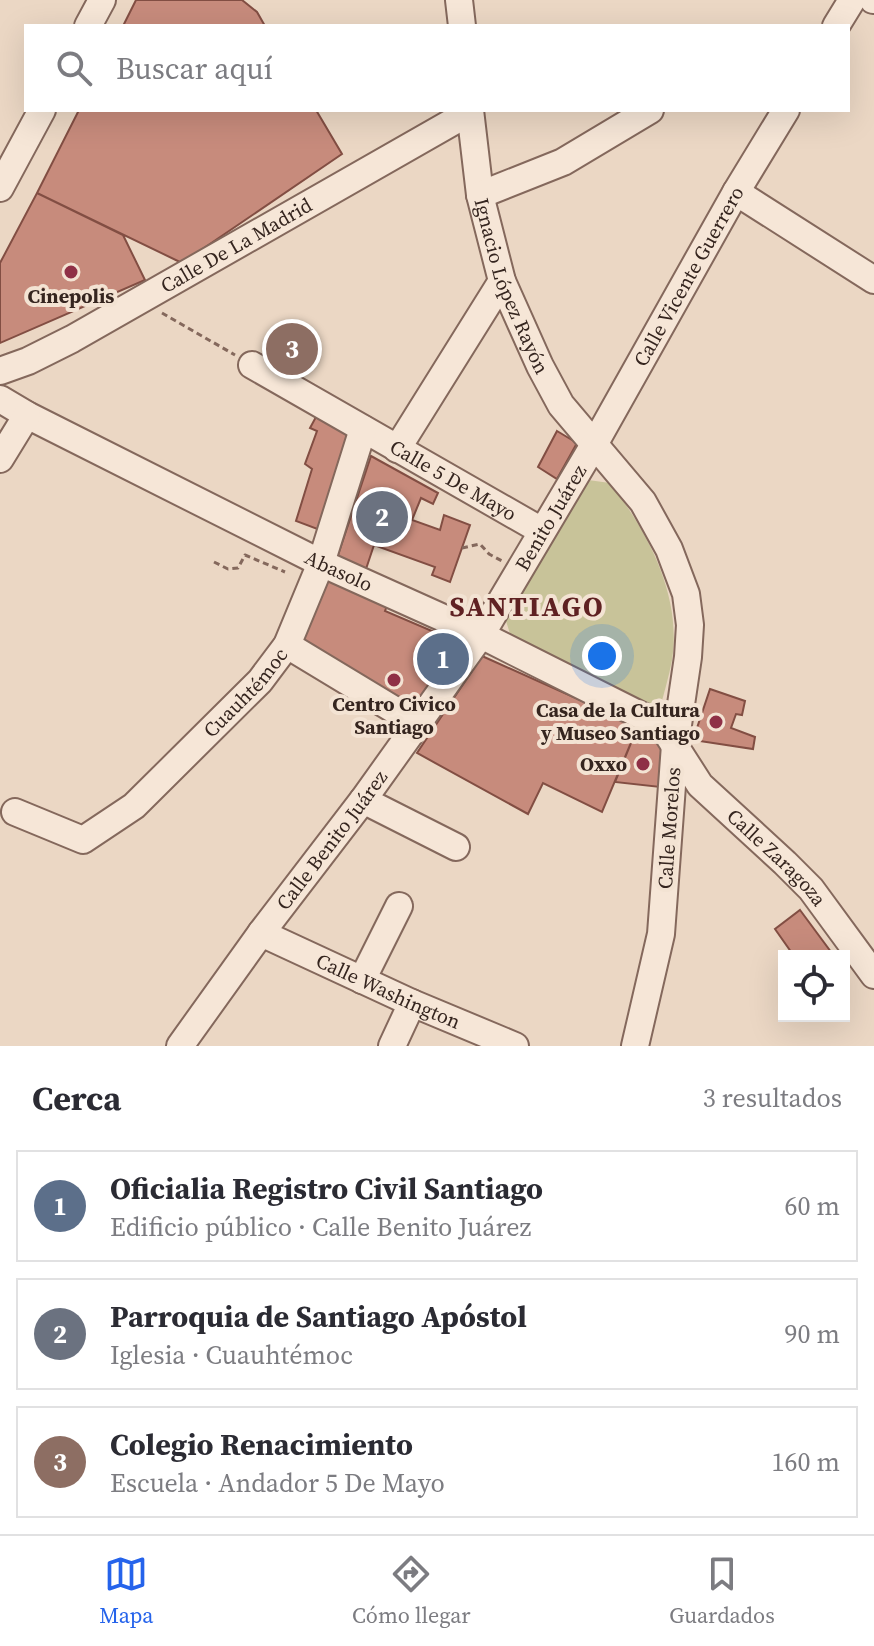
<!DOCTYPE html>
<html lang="es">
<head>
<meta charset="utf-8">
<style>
  body { margin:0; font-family:"Source Serif 4",serif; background:#f2f2f3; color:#2b2b33 }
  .controls { position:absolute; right:24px; bottom:24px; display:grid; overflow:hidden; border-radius:0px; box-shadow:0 8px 32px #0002 }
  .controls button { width:72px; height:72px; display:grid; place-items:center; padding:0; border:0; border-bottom:2px solid #e1e1e2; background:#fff; color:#2b2b33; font:40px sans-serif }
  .you { position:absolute; left:602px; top:656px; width:28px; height:28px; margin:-20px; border:6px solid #fff; border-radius:50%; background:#1a73e8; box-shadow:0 0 0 12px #1a73e833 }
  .badge { display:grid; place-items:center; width:52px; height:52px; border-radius:50%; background:#2563eb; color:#fff; font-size:26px; font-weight:700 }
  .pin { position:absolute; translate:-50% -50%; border:4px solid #fff; box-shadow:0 2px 8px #0006 }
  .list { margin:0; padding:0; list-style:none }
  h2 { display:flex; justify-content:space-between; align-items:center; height:104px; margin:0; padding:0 32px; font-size:34px }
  h2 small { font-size:26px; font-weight:400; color:#7c7c81 }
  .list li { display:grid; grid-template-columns:52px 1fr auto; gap:24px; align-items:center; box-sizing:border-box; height:112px; margin:0 16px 16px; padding:0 16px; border:2px solid #e1e1e2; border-radius:0px }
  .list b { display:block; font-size:30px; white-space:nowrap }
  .list p { margin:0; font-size:26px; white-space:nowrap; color:#7c7c81 }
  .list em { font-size:26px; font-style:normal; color:#7c7c81 }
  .icon { flex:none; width:44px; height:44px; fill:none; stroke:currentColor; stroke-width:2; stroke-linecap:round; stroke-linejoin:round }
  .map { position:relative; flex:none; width:874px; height:1046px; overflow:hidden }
  .search { position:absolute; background:#fff; box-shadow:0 8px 32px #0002; left:24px; right:24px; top:24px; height:88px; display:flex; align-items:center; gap:20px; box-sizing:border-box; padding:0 28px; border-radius:0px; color:#7c7c81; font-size:30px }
  .sheet { height:488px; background:#fff }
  nav { display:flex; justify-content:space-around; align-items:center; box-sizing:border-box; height:112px; border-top:2px solid #e1e1e2; background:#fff; font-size:22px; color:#7c7c81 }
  nav a { display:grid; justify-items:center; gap:4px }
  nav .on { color:#2563eb }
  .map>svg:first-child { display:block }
  .green { fill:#c8c399 }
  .building { fill:#c78b7c; stroke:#824e43; stroke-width:2 }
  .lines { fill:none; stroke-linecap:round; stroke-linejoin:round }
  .minor-casing { stroke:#84685c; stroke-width:30 }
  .path { stroke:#84685c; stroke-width:3; stroke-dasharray:6 4; stroke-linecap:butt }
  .minor { stroke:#f6e6d7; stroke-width:26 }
  .poi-dot { fill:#8f3046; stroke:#f3e3d3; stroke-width:3 }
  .labels { text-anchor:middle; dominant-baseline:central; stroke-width:8; stroke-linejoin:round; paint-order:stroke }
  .street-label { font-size:20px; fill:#35251f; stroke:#f3e3d3 }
  .poi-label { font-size:20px; font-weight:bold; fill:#35251f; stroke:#f3e3d3 }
  .district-label { font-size:28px; font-weight:bold; letter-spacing:2px; fill:#5f2122; stroke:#f3e3d3 }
</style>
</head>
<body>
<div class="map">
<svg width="874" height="1046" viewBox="0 0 874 1046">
  <rect width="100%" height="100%" fill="#ebd7c4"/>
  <path class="green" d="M 588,480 L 610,483 C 648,532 682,596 672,660 C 669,676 664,693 660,708 L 650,711 L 511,637 L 506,621 Z"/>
  <path class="building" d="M 136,0 L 242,0 L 257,12 L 265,26 L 123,26 Z
    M 79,110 L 316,110 L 342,154 L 182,263 L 37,193 Z
    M 37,193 L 123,235 L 145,280 L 0,343 L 0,263 Z
    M 317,415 L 349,432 L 320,530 L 296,521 L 312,469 L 305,464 L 317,431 L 310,428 Z
    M 557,431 L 577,443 L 557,479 L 538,467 Z
    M 371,456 L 438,493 L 433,504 L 421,498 L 412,520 L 440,530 L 444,515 L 470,525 L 450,582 L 432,575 L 435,567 L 374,545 L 366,569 L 337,558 Z
    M 328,578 L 389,601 L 385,611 L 460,643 L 411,715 L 295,644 Z
    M 482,656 L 638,726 L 602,812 L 543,783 L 528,814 L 417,753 Z
    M 710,689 L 745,701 L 742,715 L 736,714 L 731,728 L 755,737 L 753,749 L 693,740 Z
    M 638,726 L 658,735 L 665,746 L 660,787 L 615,782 Z
    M 800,910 L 834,956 L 794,956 L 775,929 Z"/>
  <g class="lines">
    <defs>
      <g id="minor">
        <path d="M 459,0 L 462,26"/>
        <path d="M 873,0 L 874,0"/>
        <path d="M 88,26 L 102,0"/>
        <path d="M 836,26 L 852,0"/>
        <path id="s1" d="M 470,110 L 480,195 L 502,281 L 540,366 L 561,405 L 643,502 L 669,549 L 686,594 L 690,625 L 688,657 L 675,745 L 661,934 L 635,1046"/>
        <path d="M 0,188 L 42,110"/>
        <path d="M 736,192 L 874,280"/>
        <path d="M 480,195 L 563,162 L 650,110"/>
        <path id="s2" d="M 252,365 L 542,531"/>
        <path id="s3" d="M 0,371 L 28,361 L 72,339 L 470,112"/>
        <path id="s4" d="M 0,399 L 27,415 L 321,563 L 481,635 L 658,724 L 666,732 L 700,785 L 785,863 L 811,889 L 874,975"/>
        <path d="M 397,449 L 502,281"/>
        <path d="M 0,459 L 27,415"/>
        <path d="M 287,645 L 416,723"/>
        <path d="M 363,800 L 456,847"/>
        <path id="s5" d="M 15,812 L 83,840 L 134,806 L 260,681 L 287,645 L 321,563 L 363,429"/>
        <path id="s6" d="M 261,933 L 412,1003 L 515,1046"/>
        <path d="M 362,980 L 399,906"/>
        <path id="s7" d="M 180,1046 L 261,933 L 363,800 L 481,635 L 595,443 L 736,192 L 786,110"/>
        <path d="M 392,1046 L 412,1003"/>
      </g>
    </defs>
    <use href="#minor" class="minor-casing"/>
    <path class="path" d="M 162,313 L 235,355
      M 462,548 L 480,544 L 489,554 L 502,561
      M 214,562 L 228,569 L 238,568 L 245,555 L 285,572"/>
    <use href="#minor" class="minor"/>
  </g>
  <g class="poi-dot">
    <circle cx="71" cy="272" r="8"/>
    <circle cx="394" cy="680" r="8"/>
    <circle cx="716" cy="722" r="8"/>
    <circle cx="643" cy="764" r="8"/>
  </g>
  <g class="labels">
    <g class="street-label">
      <text stroke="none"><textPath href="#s3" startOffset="268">Calle De La Madrid</textPath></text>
      <text stroke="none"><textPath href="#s7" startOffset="924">Calle Vicente Guerrero</textPath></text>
      <text stroke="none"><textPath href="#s1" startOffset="182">Ignacio López Rayón</textPath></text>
      <text stroke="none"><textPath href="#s2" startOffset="232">Calle 5 De Mayo</textPath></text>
      <text stroke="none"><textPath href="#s7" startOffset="646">Benito Juárez</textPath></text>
      <text stroke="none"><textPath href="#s4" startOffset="380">Abasolo</textPath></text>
      <text stroke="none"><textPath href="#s5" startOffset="294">Cuauhtémoc</textPath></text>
      <text transform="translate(669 828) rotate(-86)">Calle Morelos</text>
      <text stroke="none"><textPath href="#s7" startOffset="256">Calle Benito Juárez</textPath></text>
      <text stroke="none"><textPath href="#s4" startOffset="914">Calle Zaragoza</textPath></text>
      <text stroke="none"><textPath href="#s6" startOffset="140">Calle Washington</textPath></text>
    </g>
    <g class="poi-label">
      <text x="71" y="296">Cinepolis</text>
      <text x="394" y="704">Centro Civico<tspan x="394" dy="23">Santiago</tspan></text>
      <text x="700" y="710" text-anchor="end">Casa de la Cultura<tspan x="700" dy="23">y Museo Santiago</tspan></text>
      <text x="627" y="764" text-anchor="end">Oxxo</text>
    </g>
    <g class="district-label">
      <text x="527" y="606">SANTIAGO</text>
    </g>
  </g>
</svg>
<div class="controls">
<button><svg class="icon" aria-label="locate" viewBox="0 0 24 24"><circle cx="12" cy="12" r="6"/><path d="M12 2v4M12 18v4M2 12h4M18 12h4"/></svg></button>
</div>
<div class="you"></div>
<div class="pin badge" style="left:443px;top:659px;background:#5c6f8a">1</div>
<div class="pin badge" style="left:382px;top:517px;background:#6b7280">2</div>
<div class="pin badge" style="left:292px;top:349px;background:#8d6e63">3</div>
<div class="search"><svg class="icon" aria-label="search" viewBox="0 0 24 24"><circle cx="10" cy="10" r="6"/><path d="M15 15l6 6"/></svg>Buscar aquí</div>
</div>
<section class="sheet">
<h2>Cerca<small>3 resultados</small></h2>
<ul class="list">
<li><span class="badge" style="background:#5c6f8a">1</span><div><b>Oficialia Registro Civil Santiago</b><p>Edificio público · Calle Benito Juárez</p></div><em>60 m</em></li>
<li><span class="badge" style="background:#6b7280">2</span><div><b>Parroquia de Santiago Apóstol</b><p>Iglesia · Cuauhtémoc</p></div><em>90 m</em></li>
<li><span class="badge" style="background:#8d6e63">3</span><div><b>Colegio Renacimiento</b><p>Escuela · Andador 5 De Mayo</p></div><em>160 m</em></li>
</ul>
</section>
<nav>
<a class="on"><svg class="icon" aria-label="map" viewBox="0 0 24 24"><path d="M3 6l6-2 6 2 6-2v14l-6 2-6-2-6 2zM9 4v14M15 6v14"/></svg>Mapa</a>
<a><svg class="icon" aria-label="directions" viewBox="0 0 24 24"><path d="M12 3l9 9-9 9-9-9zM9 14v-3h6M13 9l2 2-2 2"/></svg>Cómo llegar</a>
<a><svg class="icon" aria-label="saved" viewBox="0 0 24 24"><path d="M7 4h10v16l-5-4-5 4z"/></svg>Guardados</a>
</nav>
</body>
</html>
